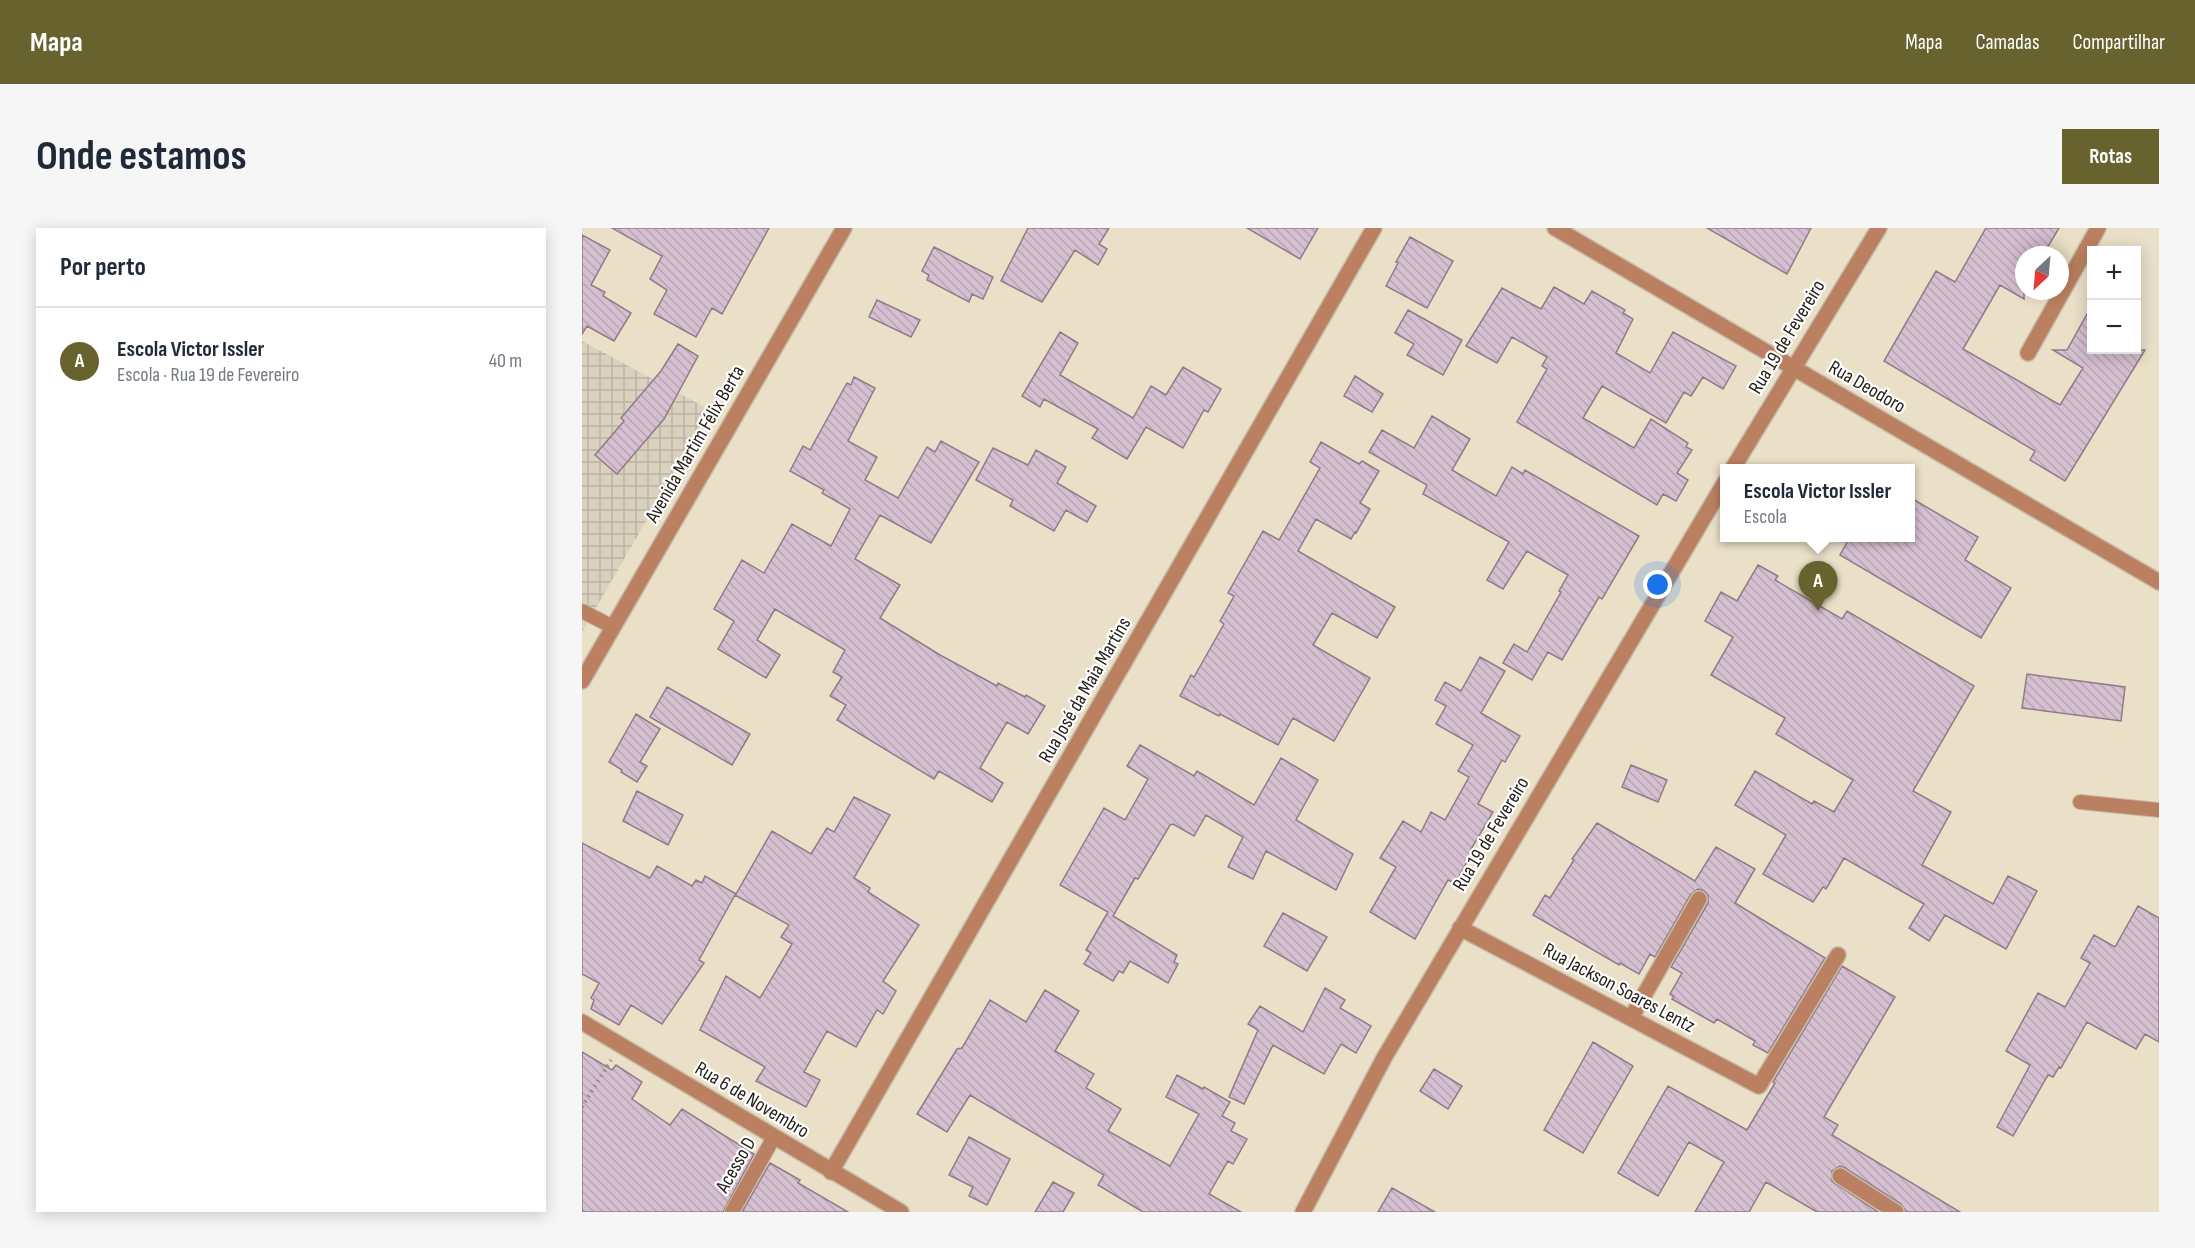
<!DOCTYPE html>
<html lang="pt">
<head>
<meta charset="utf-8">
<style>
  body { margin:0; font-family:"Sofia Sans Condensed",sans-serif; background:#f6f6f7; color:#1f2937 }
  .controls { position:absolute; right:18px; top:18px; display:grid; overflow:hidden; border-radius:0px; box-shadow:0 3px 15px #0003 }
  .controls button { width:54px; height:54px; display:grid; place-items:center; padding:0; border:0; border-bottom:2px solid #e0e1e3; background:#fff; color:#1f2937; font:30px sans-serif }
  .compass { position:absolute; left:1433px; top:18px; width:54px; height:54px; border-radius:50%; background:#fff; box-shadow:0 3px 15px #0003; rotate:206deg }
  .you { position:absolute; left:1076px; top:357px; width:21px; height:21px; margin:-15px; border:4px solid #fff; border-radius:50%; background:#1a73e8; box-shadow:0 0 0 9px #1a73e833 }
  .badge { display:grid; place-items:center; width:39px; height:39px; border-radius:50%; background:#67622e; color:#fff; font-size:20px; font-weight:700 }
  .pin { position:absolute; translate:-50% -50px; filter:drop-shadow(0 2px 3px #0008) }
  .pin::after { content:''; position:absolute; top:32px; width:21px; height:18px; background:inherit; clip-path:polygon(0 0,100% 0,50% 100%) }
  .popup { position:absolute; left:1138px; top:236px; width:195px; height:78px; box-sizing:border-box; display:grid; place-content:center; border-radius:0px; background:#fff; filter:drop-shadow(0 2px 4px #0005); font-size:20px; white-space:nowrap; color:#747a83 }
  .popup b { font-size:22px; color:#1f2937 }
  .popup::after { content:''; position:absolute; left:50%; top:100%; margin-left:-12px; border:12px solid transparent; border-top-color:#fff }
  .list { margin:0; padding:0; list-style:none }
  h2 { display:flex; justify-content:space-between; align-items:center; height:78px; margin:0; padding:0 24px; font-size:26px }
  h2 small { font-size:20px; font-weight:400; color:#747a83 }
  .list li { display:grid; grid-template-columns:39px 1fr auto; gap:18px; align-items:center; box-sizing:border-box; height:108px; padding:0 24px; border-top:2px solid #e0e1e3 }
  .list b { display:block; font-size:22px; white-space:nowrap }
  .list p { margin:0; font-size:20px; white-space:nowrap; color:#747a83 }
  .list em { font-size:20px; font-style:normal; color:#747a83 }
  .map { position:relative; flex:none; width:1577px; height:984px; overflow:hidden; border-radius:0px }
  header { display:flex; align-items:center; gap:36px; box-sizing:border-box; height:84px; padding:0 30px; background:#67622e; color:#fff }
  header strong { font-size:28px }
  nav { display:flex; gap:33px; margin-inline-start:auto; font-size:21px }
  .intro { display:flex; align-items:center; justify-content:space-between; box-sizing:border-box; height:144px; padding:0 36px }
  h1 { margin:0; font-size:42px }
  .button { padding:15px 27px; border-radius:0px; background:#67622e; color:#fff; font-size:21px; font-weight:700 }
  main { display:flex; gap:36px; padding:0 36px }
  aside { flex:1; background:#fff; border-radius:0px; box-shadow:0 3px 15px #0003 }
  .map>svg:first-child { display:block }
  .industrial { fill:url(#industrial-grid) }
  .building { fill:url(#building-back-hatch); stroke:#907b8a; stroke-width:1.5 }
  .lines { fill:none; stroke-linecap:round; stroke-linejoin:round }
  .service-casing { stroke:#c6bca7; stroke-width:16 }
  .minor-casing { stroke:#c6bca7; stroke-width:18 }
  .tertiary-casing { stroke:#c6bca7; stroke-width:18 }
  .path { stroke:#928a79; stroke-width:4; stroke-dasharray:1.5 4.5; stroke-linecap:butt }
  .service { stroke:#ba8061; stroke-width:14 }
  .minor { stroke:#ba8061; stroke-width:15 }
  .tertiary { stroke:#ba8061; stroke-width:15 }
  .labels { text-anchor:middle; dominant-baseline:central; stroke-width:4.5; stroke-linejoin:round; paint-order:stroke }
  .street-label { font-size:20px; fill:#221e16; stroke:#fff }
</style>
</head>
<body>
<header>
<strong>Mapa</strong>
<nav><a>Mapa</a><a>Camadas</a><a>Compartilhar</a></nav>
</header>
<div class="intro"><h1>Onde estamos</h1><a class="button">Rotas</a></div>
<main>
<aside>
<h2>Por perto<small></small></h2>
<ul class="list">
<li><span class="badge">A</span><div><b>Escola Victor Issler</b><p>Escola · Rua 19 de Fevereiro</p></div><em>40 m</em></li>
</ul>
</aside>
<div class="map">
<svg width="1577" height="984" viewBox="0 0 1577 984">
  <defs>
    <pattern id="industrial-grid" width="8" height="8" patternUnits="userSpaceOnUse" patternTransform="scale(1.5)"><rect width="8" height="8" fill="#dad2be"/><path d="M0 4h8M4 0v8" fill="none" stroke="#bbb4a3"/></pattern>
    <pattern id="building-back-hatch" width="6" height="6" patternUnits="userSpaceOnUse" patternTransform="scale(1.5)"><rect width="6" height="6" fill="#d6bfd0"/><path d="M-1 5l2 2M0 0l6 6M5-1l2 2" fill="none" stroke="#b7a4b2"/></pattern>
  </defs>
  <rect width="100%" height="100%" fill="#eadfc7"/>
  <path class="industrial" d="M 0,113 L 128,182 L 0,404 Z"/>
  <path class="building" d="M 30,0 L 187,0 L 140,86 L 130,80 L 114,109 L 72,86 L 85,62 L 68,51 L 80,28 Z
    M 446,0 L 527,0 L 517,16 L 525,21 L 516,37 L 493,22 L 460,74 L 419,53 Z
    M 665,0 L 736,0 L 718,31 Z
    M 1125,0 L 1229,0 L 1205,46 Z
    M 1404,0 L 1477,0 L 1461,27 L 1442,27 L 1442,71 L 1418,57 L 1381,121 L 1478,177 L 1501,140 L 1471,122 L 1485,122 L 1509,79 L 1509,122 L 1563,122 L 1483,253 L 1448,232 L 1453,223 L 1302,133 L 1354,43 L 1373,54 Z
    M 0,7 L 28,22 L 9,57 L 23,64 L 21,68 L 49,85 L 32,113 L 5,98 L 0,106 Z
    M 828,9 L 871,33 L 845,80 L 804,58 L 816,35 L 814,34 Z
    M 352,19 L 411,49 L 401,71 L 390,66 L 387,74 L 345,52 L 347,47 L 340,43 Z
    M 972,59 L 1002,76 L 1010,63 L 1043,82 L 1041,85 L 1051,91 L 1034,125 L 1068,145 L 1091,104 L 1154,138 L 1141,161 L 1121,149 L 1109,168 L 1102,164 L 1084,195 L 1020,158 L 1001,190 L 1052,220 L 1069,191 L 1106,215 L 1104,219 L 1110,222 L 1095,245 L 1106,252 L 1094,273 L 1081,266 L 1075,277 L 935,194 L 965,141 L 960,138 L 965,129 L 930,109 L 915,135 L 884,118 L 920,60 L 959,81 Z
    M 295,72 L 338,92 L 329,109 L 287,89 Z
    M 826,82 L 880,112 L 861,147 L 825,127 L 832,116 L 813,105 Z
    M 478,104 L 496,115 L 478,147 L 551,190 L 569,158 L 584,167 L 601,139 L 639,161 L 626,184 L 622,182 L 601,220 L 564,199 L 545,231 L 510,210 L 516,201 L 462,171 L 458,179 L 440,168 Z
    M 96,116 L 116,128 L 82,191 L 35,246 L 13,227 L 42,193 L 39,190 L 79,143 Z
    M 773,148 L 801,166 L 790,184 L 762,168 Z
    M 272,149 L 293,160 L 266,213 L 295,229 L 283,252 L 316,270 L 345,219 L 353,224 L 359,213 L 397,234 L 349,315 L 298,287 L 273,331 L 318,357 L 298,390 L 358,427 L 415,458 L 416,455 L 443,469 L 444,467 L 463,478 L 446,506 L 425,494 L 398,540 L 421,555 L 410,574 L 357,543 L 352,551 L 255,492 L 264,477 L 248,468 L 260,449 L 251,444 L 263,422 L 193,381 L 175,412 L 198,427 L 184,450 L 136,421 L 152,393 L 132,381 L 160,332 L 182,345 L 210,296 L 249,318 L 268,281 L 240,265 L 242,262 L 208,243 L 221,218 L 228,222 L 265,155 L 269,157 Z
    M 850,188 L 888,211 L 870,242 L 914,268 L 930,239 L 941,246 L 943,242 L 1057,308 L 1020,371 L 1017,369 L 980,432 L 966,424 L 950,452 L 921,435 L 932,416 L 945,424 L 979,364 L 977,363 L 986,347 L 945,323 L 921,361 L 905,352 L 927,314 L 841,266 L 845,257 L 787,224 L 800,202 L 832,220 Z
    M 739,214 L 777,236 L 780,233 L 797,243 L 778,275 L 788,281 L 774,305 L 773,304 L 769,311 L 734,291 L 716,323 L 813,379 L 795,410 L 750,385 L 731,417 L 788,450 L 752,513 L 711,490 L 696,517 L 638,486 L 637,488 L 598,468 L 609,447 L 612,449 L 642,396 L 638,393 L 652,368 L 646,365 L 681,303 L 697,312 L 738,240 L 728,234 Z
    M 411,220 L 446,237 L 454,222 L 484,239 L 475,255 L 514,278 L 505,294 L 484,282 L 472,303 L 428,278 L 431,272 L 394,252 Z
    M 1329,270 L 1396,309 L 1383,332 L 1429,360 L 1399,410 L 1258,327 L 1268,309 L 1329,309 Z
    M 1176,337 L 1196,348 L 1193,352 L 1260,391 L 1265,383 L 1392,458 L 1331,563 L 1369,584 L 1340,637 L 1411,676 L 1426,648 L 1455,663 L 1424,721 L 1363,687 L 1347,713 L 1327,700 L 1342,676 L 1262,630 L 1244,661 L 1241,659 L 1231,674 L 1181,646 L 1204,607 L 1153,577 L 1173,543 L 1230,576 L 1232,573 L 1252,584 L 1271,552 L 1194,506 L 1203,490 L 1129,447 L 1151,409 L 1123,393 L 1139,364 L 1155,373 Z
    M 898,429 L 923,443 L 899,485 L 938,508 L 923,534 L 920,532 L 896,576 L 911,584 L 889,621 L 892,622 L 873,655 L 866,652 L 833,711 L 788,684 L 814,639 L 798,630 L 821,593 L 839,604 L 849,584 L 863,592 L 887,549 L 876,543 L 891,517 L 854,496 L 864,478 L 853,472 L 863,454 L 879,463 Z
    M 1445,446 L 1543,459 L 1539,493 L 1440,480 Z
    M 85,459 L 168,506 L 150,537 L 68,489 Z
    M 54,486 L 78,501 L 58,534 L 65,538 L 55,554 L 39,544 L 40,542 L 27,534 Z
    M 558,517 L 612,548 L 615,543 L 672,577 L 699,530 L 736,552 L 714,592 L 771,626 L 754,662 L 684,623 L 671,651 L 646,639 L 661,609 L 624,587 L 612,608 L 591,596 L 588,597 L 556,651 L 553,650 L 531,688 L 595,727 L 592,734 L 596,736 L 586,755 L 548,733 L 541,745 L 537,743 L 531,753 L 502,736 L 509,725 L 504,722 L 526,684 L 478,657 L 522,580 L 543,592 L 566,551 L 545,538 Z
    M 1049,537 L 1085,552 L 1076,574 L 1040,559 Z
    M 55,563 L 101,587 L 86,617 L 41,593 Z
    M 272,569 L 308,587 L 272,650 L 288,660 L 286,664 L 337,697 L 301,753 L 314,763 L 301,786 L 295,782 L 274,819 L 245,803 L 222,844 L 238,852 L 224,879 L 174,853 L 183,839 L 118,802 L 144,748 L 178,770 L 210,716 L 199,709 L 207,697 L 153,667 L 117,732 L 122,735 L 80,796 L 49,777 L 37,797 L 9,781 L 12,772 L 9,770 L 17,755 L 0,746 L 0,615 L 68,650 L 75,638 L 110,658 L 114,652 L 120,655 L 123,648 L 154,666 L 190,603 L 229,626 L 245,600 L 252,604 Z
    M 1015,595 L 1113,653 L 1134,619 L 1173,641 L 1153,675 L 1243,730 L 1186,825 L 1171,817 L 1173,813 L 1135,791 L 1132,795 L 1090,771 L 1092,769 L 1088,766 L 1100,745 L 1089,739 L 1126,675 L 1126,667 L 1122,663 L 1116,661 L 1109,666 L 1073,729 L 1068,726 L 1057,746 L 1038,735 L 1037,737 L 951,687 L 963,667 L 968,670 L 992,632 L 990,631 Z
    M 1556,678 L 1577,690 L 1577,814 L 1563,806 L 1554,821 L 1505,794 L 1479,840 L 1477,839 L 1471,849 L 1466,847 L 1431,908 L 1415,899 L 1448,837 L 1424,823 L 1456,765 L 1483,779 L 1508,735 L 1499,730 L 1512,707 L 1533,719 Z
    M 701,685 L 745,709 L 725,743 L 682,718 Z
    M 1260,738 L 1313,769 L 1242,889 L 1256,897 L 1250,907 L 1378,984 L 1324,984 L 1319,976 L 1263,940 L 1258,938 L 1250,943 L 1250,953 L 1296,984 L 1235,984 L 1184,954 L 1167,984 L 1113,984 L 1142,934 L 1107,914 L 1076,968 L 1036,945 L 1086,858 L 1165,902 L 1193,855 L 1191,854 Z
    M 743,760 L 763,772 L 758,780 L 789,798 L 774,825 L 759,816 L 742,846 L 691,817 L 662,876 L 647,869 L 676,802 L 666,796 L 678,778 L 721,804 Z
    M 463,762 L 497,783 L 473,823 L 512,846 L 504,860 L 539,881 L 526,903 L 588,938 L 617,886 L 584,869 L 595,847 L 621,861 L 622,859 L 648,874 L 640,888 L 653,895 L 649,903 L 665,911 L 651,936 L 646,933 L 627,966 L 659,984 L 561,984 L 516,957 L 522,947 L 388,867 L 365,904 L 335,886 L 375,821 L 380,820 L 408,772 L 444,794 Z
    M 1011,814 L 1051,838 L 1001,925 L 962,902 Z
    M 0,824 L 30,842 L 34,837 L 60,854 L 50,871 L 88,897 L 100,881 L 172,926 L 141,984 L 0,984 Z
    M 852,841 L 880,858 L 866,881 L 838,863 Z
    M 387,909 L 428,931 L 405,977 L 387,968 L 391,959 L 367,947 Z
    M 188,935 L 218,952 L 216,955 L 266,984 L 160,984 Z
    M 471,954 L 492,965 L 481,984 L 453,984 Z
    M 810,960 L 853,984 L 796,984 Z"/>
  <g class="lines">
    <defs>
      <path id="service" d="M 0,383 L 31,399
        M 1498,574 L 1577,582
        M 150,984 L 192,909"/>
      <path id="minor" d="M 973,0 L 1577,354
        M 1446,125 L 1516,0
        M 1151,240 L 1297,0
        M 878,700 L 1177,858 L 1256,727
        M 1049,790 L 1117,671
        M 249,944 L 792,0
        M 1258,948 L 1314,984
        M 721,984 L 802,830 L 1143,254"/>
      <path id="tertiary" d="M 0,453 L 262,0
        M 0,794 L 319,984"/>
    </defs>
    <use href="#service" class="service-casing"/>
    <use href="#minor" class="minor-casing"/>
    <use href="#tertiary" class="tertiary-casing"/>
    <path class="path" d="M 0,879 L 29,832"/>
    <use href="#service" class="service"/>
    <use href="#minor" class="minor"/>
    <use href="#tertiary" class="tertiary"/>
  </g>
  <g class="labels">
    <g class="street-label">
      <text transform="translate(1205 109) rotate(-59)">Rua 19 de Fevereiro</text>
      <text transform="translate(1285 159) rotate(30)">Rua Deodoro</text>
      <text transform="translate(113 216) rotate(-60)">Avenida Martim Félix Berta</text>
      <text transform="translate(503 462) rotate(-60)">Rua José da Maia Martins</text>
      <text transform="translate(909 606) rotate(-59)">Rua 19 de Fevereiro</text>
      <text transform="translate(1037 760) rotate(28)">Rua Jackson Soares Lentz</text>
      <text transform="translate(170 872) rotate(31)">Rua 6 de Novembro</text>
      <text transform="translate(154 937) rotate(-60)">Acesso D</text>
    </g>
  </g>
</svg>
<div class="controls">
<button>+</button>
<button>−</button>
</div>
<svg class="compass" viewBox="-18 -18 36 36"><path d="M0-13l5 13h-10z" fill="#e53935"/><path d="M0 13l5-13h-10z" fill="#747a83"/></svg>
<div class="you"></div>
<div class="pin badge" style="left:1236px;top:383px">A</div>
<div class="popup"><b>Escola Victor Issler</b>Escola</div>
</div>
</main>
</body>
</html>
